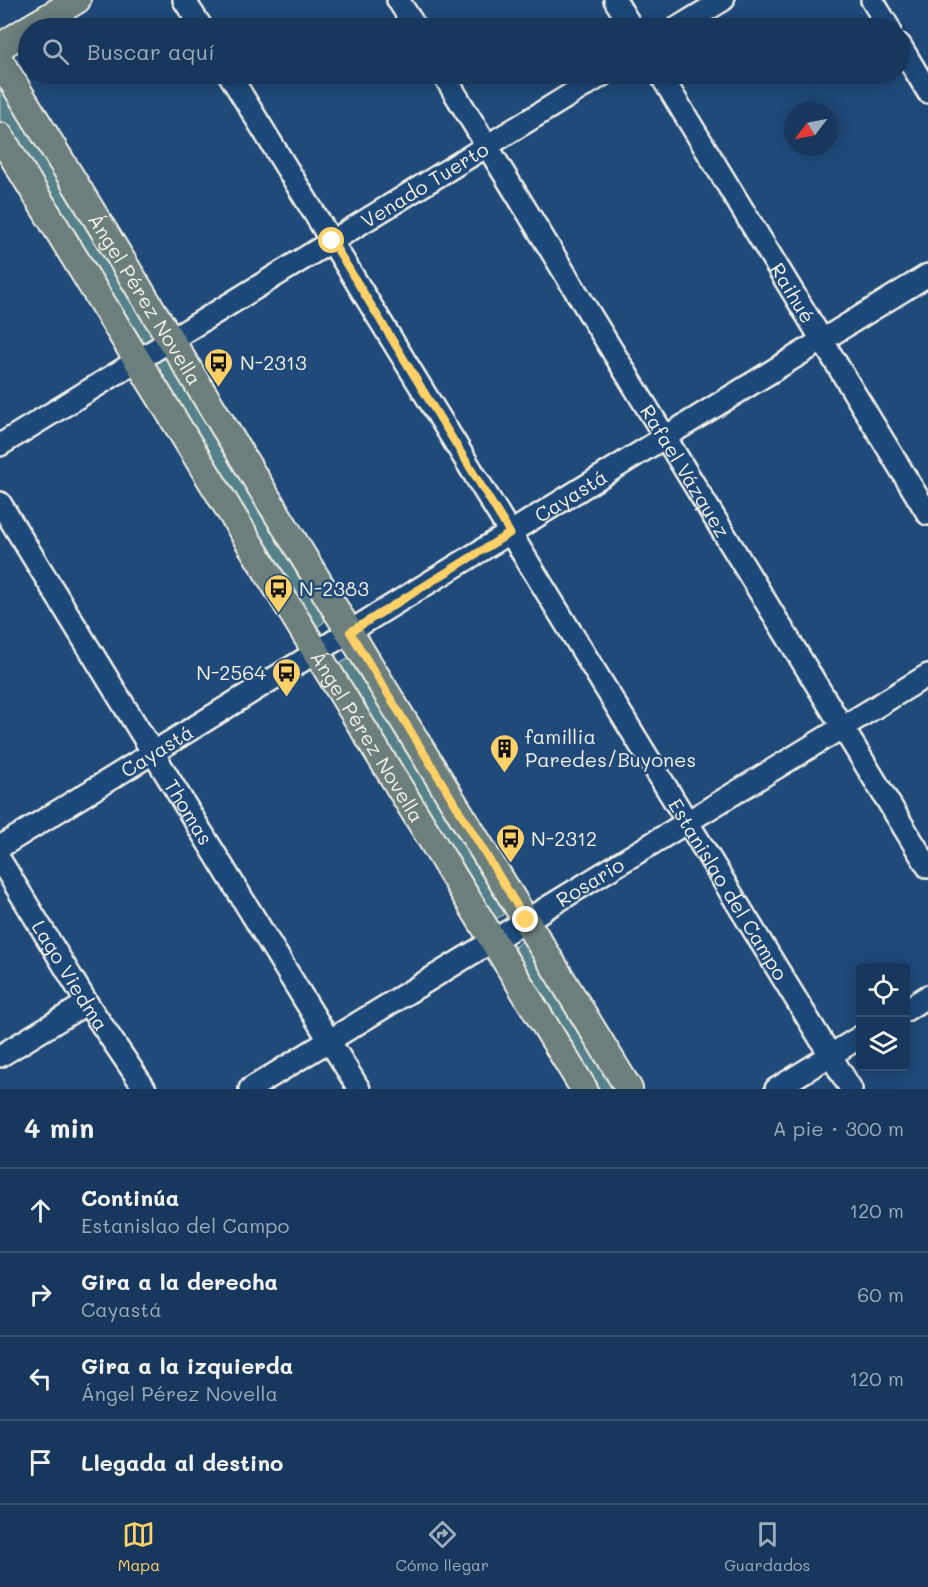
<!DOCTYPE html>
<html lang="es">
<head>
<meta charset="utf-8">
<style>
  body { margin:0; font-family:Mali,sans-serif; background:#203f62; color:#f1f3f6 }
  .controls { position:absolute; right:18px; bottom:18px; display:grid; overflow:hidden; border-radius:6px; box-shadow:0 3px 15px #0003 }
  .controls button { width:54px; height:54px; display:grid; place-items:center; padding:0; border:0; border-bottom:2px solid #365272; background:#17385c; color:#f1f3f6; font:30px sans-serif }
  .compass { position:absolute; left:784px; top:102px; width:54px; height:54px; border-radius:50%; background:#17385c; box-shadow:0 3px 15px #0003; rotate:238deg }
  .stop { position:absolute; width:18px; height:18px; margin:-14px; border:4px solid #ffd166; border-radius:50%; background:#fff }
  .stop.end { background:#ffd166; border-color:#fff; box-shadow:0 2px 6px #0008 }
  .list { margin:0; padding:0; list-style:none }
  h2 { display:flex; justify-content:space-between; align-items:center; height:78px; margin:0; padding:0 24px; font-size:26px }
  h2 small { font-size:20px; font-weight:400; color:#9eacbb }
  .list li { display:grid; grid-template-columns:39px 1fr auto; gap:18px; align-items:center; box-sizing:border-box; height:84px; padding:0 24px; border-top:2px solid #365272 }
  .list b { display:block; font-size:22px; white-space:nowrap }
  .list p { margin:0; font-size:20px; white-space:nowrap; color:#9eacbb }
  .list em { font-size:20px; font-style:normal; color:#9eacbb }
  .icon { flex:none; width:33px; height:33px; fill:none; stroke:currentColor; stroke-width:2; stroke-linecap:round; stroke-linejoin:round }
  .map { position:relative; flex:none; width:928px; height:1089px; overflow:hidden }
  .search { position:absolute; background:#17385c; box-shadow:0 3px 15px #0003; left:18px; right:18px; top:18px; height:66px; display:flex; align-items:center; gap:15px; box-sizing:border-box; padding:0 21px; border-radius:33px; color:#9eacbb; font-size:22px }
  .sheet { height:414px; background:#17385c }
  nav { display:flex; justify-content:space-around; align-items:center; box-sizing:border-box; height:84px; border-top:2px solid #365272; background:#17385c; font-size:16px; color:#9eacbb }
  nav a { display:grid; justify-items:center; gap:3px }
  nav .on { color:#ffd166 }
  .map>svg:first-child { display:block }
  .green { fill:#54818a; stroke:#a4b9b9; stroke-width:1.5 }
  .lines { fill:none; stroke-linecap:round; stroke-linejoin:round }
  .minor-casing { stroke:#f4f1e8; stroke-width:26 }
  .major-casing { stroke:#f4f1e8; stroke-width:30 }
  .minor { stroke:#1f4a7a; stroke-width:21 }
  .major { stroke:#6c7f7c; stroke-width:26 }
  .route { stroke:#ffd166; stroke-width:8 }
  .labels { text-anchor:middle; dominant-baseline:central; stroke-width:5; stroke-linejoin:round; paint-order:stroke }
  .street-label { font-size:20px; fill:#f4f1e8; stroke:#1f4a7a }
  .poi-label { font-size:20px; fill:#f4f1e8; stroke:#1f4a7a; text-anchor:start }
</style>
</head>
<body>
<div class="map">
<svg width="928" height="1089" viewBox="0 0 928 1089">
  <rect width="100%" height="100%" fill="#1f4a7a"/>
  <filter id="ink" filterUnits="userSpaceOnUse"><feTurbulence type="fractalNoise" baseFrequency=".0167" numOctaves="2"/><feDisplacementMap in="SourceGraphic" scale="12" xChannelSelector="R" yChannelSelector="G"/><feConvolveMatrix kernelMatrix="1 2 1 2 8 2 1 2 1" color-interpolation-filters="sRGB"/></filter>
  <g filter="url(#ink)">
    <path class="green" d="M 0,79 L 155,334 C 149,346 142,345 133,339 L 0,123 Z
      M 165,358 L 170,358 L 327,617 C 324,624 320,627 312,626 L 154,368 L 158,361 Z
      M 348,659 L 352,659 L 507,909 C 504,916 499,919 491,918 L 339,667 L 341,663 Z
      M 521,942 L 525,942 L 621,1089 L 592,1089 L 512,951 L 514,947 Z"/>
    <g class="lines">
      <defs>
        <g id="minor">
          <path d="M 184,0 L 202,28"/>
          <path d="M 398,0 L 416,28"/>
          <path d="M 615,0 L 632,28"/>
          <path d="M 872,0 L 889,28"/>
          <path d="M 677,28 L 723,0"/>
          <path d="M 900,45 L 928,92"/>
          <path id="s1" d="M 229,74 L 851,1089"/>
          <path id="s2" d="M 443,74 L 928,867"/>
          <path id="s3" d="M 660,74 L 928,514"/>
          <path id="s4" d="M 0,445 L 604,74"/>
          <path id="s5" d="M 0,503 L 359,1089"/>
          <path id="s6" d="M 0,847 L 928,275"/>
          <path id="s7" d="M 0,860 L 87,1003 L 145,1089"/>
          <path d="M 906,1010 L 928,996"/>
          <path d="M 0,1056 L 87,1003"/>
          <path id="s8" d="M 250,1089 L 928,675"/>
          <path d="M 776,1089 L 860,1037"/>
        </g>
        <g id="major">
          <path d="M 30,28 L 77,0"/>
          <path d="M 0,47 L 28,29"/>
          <path id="s9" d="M 0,61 L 629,1089"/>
          <path id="s10" d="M 0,136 L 584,1089"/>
        </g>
      </defs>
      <use href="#minor" class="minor-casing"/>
      <use href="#major" class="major-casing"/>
      <use href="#minor" class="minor"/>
      <use href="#major" class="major"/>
    </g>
  </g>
  <g class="lines" filter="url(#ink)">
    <path class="route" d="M 332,241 L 510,533 L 350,632 L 526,920"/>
  </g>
  <defs>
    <symbol id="bus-pin" viewBox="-11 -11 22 30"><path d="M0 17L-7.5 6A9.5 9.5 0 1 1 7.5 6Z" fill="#ffd166" stroke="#1f4a7a"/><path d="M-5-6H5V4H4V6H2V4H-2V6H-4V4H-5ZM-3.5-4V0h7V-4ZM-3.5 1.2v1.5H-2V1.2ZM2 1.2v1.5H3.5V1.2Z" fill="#111"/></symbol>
    <symbol id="building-pin" viewBox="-11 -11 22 30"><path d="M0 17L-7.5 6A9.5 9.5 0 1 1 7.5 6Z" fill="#ffd166" stroke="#1f4a7a"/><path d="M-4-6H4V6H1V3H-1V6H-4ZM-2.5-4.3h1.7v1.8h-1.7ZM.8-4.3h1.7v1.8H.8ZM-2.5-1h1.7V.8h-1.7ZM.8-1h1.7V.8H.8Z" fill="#111"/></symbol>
  </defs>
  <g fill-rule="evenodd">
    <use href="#bus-pin" x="202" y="346" width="33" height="45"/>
    <use href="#bus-pin" x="262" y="572" width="33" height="45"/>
    <use href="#bus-pin" x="270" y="656" width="33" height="45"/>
    <use href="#building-pin" x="488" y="732" width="33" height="45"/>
    <use href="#bus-pin" x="494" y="822" width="33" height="45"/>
  </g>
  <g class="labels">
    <g class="street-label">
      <text stroke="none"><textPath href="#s4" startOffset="498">Venado Tuerto</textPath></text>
      <text stroke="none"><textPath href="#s3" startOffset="256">Raihué</textPath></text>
      <text stroke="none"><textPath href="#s9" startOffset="279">Ángel Pérez Novella</textPath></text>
      <text stroke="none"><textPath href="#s2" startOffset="465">Rafael Vázquez</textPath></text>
      <text stroke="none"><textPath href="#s6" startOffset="670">Cayastá</textPath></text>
      <text stroke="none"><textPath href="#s10" startOffset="704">Ángel Pérez Novella</textPath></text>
      <text stroke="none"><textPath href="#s6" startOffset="184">Cayastá</textPath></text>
      <text stroke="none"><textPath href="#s5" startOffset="362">Thomas</textPath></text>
      <text stroke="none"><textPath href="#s8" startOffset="398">Rosario</textPath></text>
      <text stroke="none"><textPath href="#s1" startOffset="956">Estanislao del Campo</textPath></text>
      <text stroke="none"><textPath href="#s7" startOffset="135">Lago Viedma</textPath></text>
    </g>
    <g class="poi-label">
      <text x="240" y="362">N-2313</text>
      <text x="299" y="588">N-2383</text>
      <text x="266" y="672" text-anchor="end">N-2564</text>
      <text x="525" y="736">famillia<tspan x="525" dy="23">Paredes/Buyones</tspan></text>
      <text x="531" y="838">N-2312</text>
    </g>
  </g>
</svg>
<div class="controls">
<button><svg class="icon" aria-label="locate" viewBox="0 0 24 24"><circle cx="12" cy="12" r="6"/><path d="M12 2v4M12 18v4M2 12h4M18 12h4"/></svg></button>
<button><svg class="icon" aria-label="layers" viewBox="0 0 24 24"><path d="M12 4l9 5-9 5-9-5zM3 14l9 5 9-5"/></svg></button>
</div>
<svg class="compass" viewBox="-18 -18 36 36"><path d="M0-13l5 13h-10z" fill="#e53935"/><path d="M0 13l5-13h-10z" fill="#9eacbb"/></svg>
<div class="stop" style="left:332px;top:241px"></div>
<div class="stop end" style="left:526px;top:920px"></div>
<div class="search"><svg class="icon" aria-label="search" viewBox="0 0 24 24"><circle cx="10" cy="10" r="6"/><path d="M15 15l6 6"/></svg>Buscar aquí</div>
</div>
<section class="sheet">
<h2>4 min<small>A pie · 300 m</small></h2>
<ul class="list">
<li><svg class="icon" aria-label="ahead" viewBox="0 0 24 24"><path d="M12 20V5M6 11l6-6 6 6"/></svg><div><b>Continúa</b><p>Estanislao del Campo</p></div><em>120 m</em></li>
<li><svg class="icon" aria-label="right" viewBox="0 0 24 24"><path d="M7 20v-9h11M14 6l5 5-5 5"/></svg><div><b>Gira a la derecha</b><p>Cayastá</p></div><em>60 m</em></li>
<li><svg class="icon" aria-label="left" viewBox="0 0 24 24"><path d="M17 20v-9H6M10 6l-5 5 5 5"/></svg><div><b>Gira a la izquierda</b><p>Ángel Pérez Novella</p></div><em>120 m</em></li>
<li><svg class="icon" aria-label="arrive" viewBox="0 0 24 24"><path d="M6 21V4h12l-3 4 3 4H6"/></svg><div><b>Llegada al destino</b></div></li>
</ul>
</section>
<nav>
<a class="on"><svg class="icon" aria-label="map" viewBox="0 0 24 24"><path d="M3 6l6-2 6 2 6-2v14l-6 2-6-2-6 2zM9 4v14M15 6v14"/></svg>Mapa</a>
<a><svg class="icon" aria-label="directions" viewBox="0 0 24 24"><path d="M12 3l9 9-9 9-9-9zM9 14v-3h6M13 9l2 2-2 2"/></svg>Cómo llegar</a>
<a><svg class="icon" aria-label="saved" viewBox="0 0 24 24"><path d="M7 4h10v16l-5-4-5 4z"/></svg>Guardados</a>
</nav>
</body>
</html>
